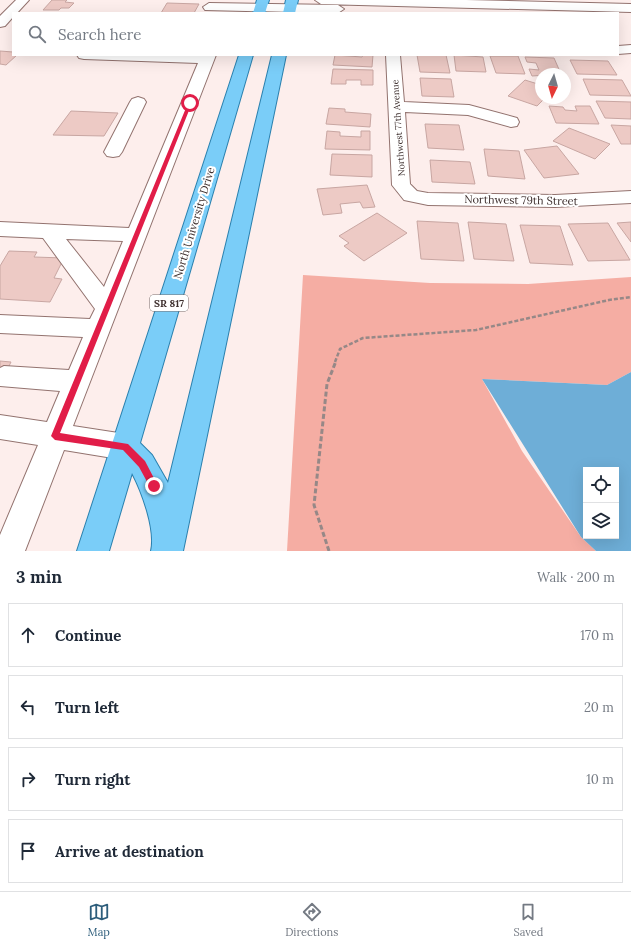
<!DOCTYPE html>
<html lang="en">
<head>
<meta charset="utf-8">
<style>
  body { margin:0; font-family:Lora,serif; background:#f2f2f3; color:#1f2937 }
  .controls { position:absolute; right:12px; bottom:12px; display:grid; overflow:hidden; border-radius:0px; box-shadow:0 4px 16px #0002 }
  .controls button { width:36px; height:36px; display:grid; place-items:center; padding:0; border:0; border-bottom:1px solid #e0e1e3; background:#fff; color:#1f2937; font:20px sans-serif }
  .compass { position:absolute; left:535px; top:68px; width:36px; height:36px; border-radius:50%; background:#fff; box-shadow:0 4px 16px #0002; rotate:185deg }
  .stop { position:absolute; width:12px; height:12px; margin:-9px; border:3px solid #e11d48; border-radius:50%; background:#fff }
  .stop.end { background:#e11d48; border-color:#fff; box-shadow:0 1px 4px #0008 }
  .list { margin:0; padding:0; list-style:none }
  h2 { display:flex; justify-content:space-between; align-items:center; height:52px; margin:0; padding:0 16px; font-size:17px }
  h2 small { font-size:13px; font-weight:400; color:#747a83 }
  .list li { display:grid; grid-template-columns:26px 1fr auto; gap:12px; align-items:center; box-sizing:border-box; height:64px; margin:0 8px 8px; padding:0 8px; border:1px solid #e0e1e3; border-radius:0px }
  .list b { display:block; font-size:15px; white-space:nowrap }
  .list em { font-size:13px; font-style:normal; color:#747a83 }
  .icon { flex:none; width:22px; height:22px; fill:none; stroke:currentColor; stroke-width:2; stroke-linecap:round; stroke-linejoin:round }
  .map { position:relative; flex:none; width:631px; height:551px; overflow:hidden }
  .search { position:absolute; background:#fff; box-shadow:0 4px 16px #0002; left:12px; right:12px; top:12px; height:44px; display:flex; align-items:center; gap:10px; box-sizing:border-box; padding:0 14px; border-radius:0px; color:#747a83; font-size:15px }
  .sheet { height:340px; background:#fff }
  nav { display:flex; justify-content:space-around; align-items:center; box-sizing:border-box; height:56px; border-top:1px solid #e0e1e3; background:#fff; font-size:11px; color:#747a83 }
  nav a { display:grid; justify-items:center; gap:2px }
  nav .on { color:#2d5d7b }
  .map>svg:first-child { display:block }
  .green { fill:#f5ada3 }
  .water { fill:#6eaed7; fill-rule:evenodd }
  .building { fill:#edcac5; stroke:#c8a6a2 }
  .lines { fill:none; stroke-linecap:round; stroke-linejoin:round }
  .minor-casing { stroke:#93736f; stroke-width:2 }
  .major-casing { stroke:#2b80ae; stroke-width:2 }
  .path-far1 { stroke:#968887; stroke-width:2.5; stroke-dasharray:4 2; stroke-linecap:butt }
  .path { stroke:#968887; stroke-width:3; stroke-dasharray:5 2.5; stroke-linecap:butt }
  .minor { fill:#fff; fill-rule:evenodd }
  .major { fill:#7acdf8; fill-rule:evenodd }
  .route { fill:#e11d48 }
  .labels { text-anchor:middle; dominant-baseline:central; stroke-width:4; stroke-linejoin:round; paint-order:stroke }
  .far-street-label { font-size:9px; fill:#3d2f2e; stroke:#fff }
  .shield { fill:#fff; stroke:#776d6d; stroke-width:1 }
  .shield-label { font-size:10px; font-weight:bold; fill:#3d2f2e }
  .street-label { font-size:11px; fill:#3d2f2e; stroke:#fff }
</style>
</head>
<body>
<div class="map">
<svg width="631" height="551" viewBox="0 0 631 551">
  <rect width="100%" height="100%" fill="#fdeeec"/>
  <path class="green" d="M 303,275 L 430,283 L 528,284 L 631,277 L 631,372 L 607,385 L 482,379 L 522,451 L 581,537 L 596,551 L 287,551 Z"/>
  <path class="water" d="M 631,372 L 631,551 L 596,551 L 581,537 L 482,379 L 607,385 ZM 586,470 L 616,470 L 616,536 L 586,536 Z"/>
  <path class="building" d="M 52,0 L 67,0 L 65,2 L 74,3 L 69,8 L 61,8 L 59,10 L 43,10 Z
    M 167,3 L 199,4 L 194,13 L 161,13 Z
    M 0,51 L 13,52 L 13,55 L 17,55 L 6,65 L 0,64 Z
    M 335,55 L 362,57 L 363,55 L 373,55 L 372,67 L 333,65 Z
    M 417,55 L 446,55 L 450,73 L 420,72 Z
    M 454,55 L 483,57 L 486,72 L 456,71 Z
    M 490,56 L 518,56 L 525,74 L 496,73 Z
    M 525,57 L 554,58 L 561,74 L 532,76 L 529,69 L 539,70 L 536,63 L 527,62 Z
    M 570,60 L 608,61 L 617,75 L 577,74 Z
    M 333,69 L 373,70 L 373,85 L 361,85 L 361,80 L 346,80 L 346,84 L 331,84 Z
    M 420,78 L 451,79 L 454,97 L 422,96 Z
    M 583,79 L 622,80 L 631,96 L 590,95 Z
    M 525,80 L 541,85 L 541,98 L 545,98 L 537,106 L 508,96 Z
    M 596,101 L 631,102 L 631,119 L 605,118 Z
    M 549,106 L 563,107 L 565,110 L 577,111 L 575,106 L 590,106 L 599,124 L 556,123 Z
    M 329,108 L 345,109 L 345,112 L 371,114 L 370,127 L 326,124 Z
    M 71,111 L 118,113 L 104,136 L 53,135 Z
    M 425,124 L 459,125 L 464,150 L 428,148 Z
    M 611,125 L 631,126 L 631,144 L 621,144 Z
    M 569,128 L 610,144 L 595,159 L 553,141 Z
    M 327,131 L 340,132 L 340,136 L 361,137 L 361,131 L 370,131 L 370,150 L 325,149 Z
    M 557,146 L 579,174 L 544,178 L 524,150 Z
    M 484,149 L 519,151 L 525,179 L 488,176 Z
    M 332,154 L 372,155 L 372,177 L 330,175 Z
    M 430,160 L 470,162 L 475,184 L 432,182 Z
    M 367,185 L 375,207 L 363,208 L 360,202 L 340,204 L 342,213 L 323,215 L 317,189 Z
    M 377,213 L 407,233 L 364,261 L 344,246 L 349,243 L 339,236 Z
    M 417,221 L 458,223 L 464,261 L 421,259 Z
    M 468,222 L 506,224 L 514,261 L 474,259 Z
    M 631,222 L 631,242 L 617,223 Z
    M 608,223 L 630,260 L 588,261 L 568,224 Z
    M 520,225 L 560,226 L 573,265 L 530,263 Z
    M 9,251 L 37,252 L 34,257 L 64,258 L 54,278 L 62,279 L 50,302 L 0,299 L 0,266 Z
    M 0,361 L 11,362 L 0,384 Z"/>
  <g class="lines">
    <defs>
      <path id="minor" d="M 16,0 L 29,0 L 17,13 L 13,13 L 13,17 L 5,26 L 0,27 L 0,16 Z
        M 315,0 L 466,0 L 631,4 L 631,12 L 321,4 Z
        M 209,3 L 338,5 L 344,9 L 338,13 L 205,10 L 203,7 Z
        M 631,45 L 631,53 L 618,54 L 618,46 Z
        M 77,55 L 216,55 L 73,426 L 125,434 L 135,438 L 139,447 L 135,456 L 125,460 L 64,450 L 25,551 L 0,551 L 0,535 L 38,445 L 0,439 L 0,415 L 47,422 L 60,391 L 0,386 L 0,368 L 4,366 L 69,370 L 83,337 L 0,333 L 0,315 L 90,319 L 95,309 L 43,238 L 0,236 L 0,222 L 129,228 L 198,63 L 84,59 L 79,58 ZM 66,239 L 123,241 L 104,287 Z
        M 386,55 L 400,55 L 404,102 L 469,105 L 517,118 L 519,122 L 517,126 L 511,127 L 468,115 L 405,112 L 410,184 L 417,191 L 428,193 L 555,195 L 631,191 L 631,203 L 555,207 L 428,205 L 404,200 L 392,185 Z
        M 138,97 L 144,99 L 146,102 L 122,152 L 119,156 L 113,157 L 107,156 L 104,152 L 130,102 L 132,99 Z"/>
      <path id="major" d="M 257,0 L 269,0 L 265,13 L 253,13 Z
        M 286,0 L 298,0 L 295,13 L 283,13 Z
        M 239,55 L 253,55 L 140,443 L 152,455 L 168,483 L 272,55 L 286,55 L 183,551 L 151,551 C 156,530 142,492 132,473 L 109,551 L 77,551 Z"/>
    </defs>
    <use href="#minor" class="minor-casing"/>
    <use href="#major" class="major-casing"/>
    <path class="path-far1" d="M 335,362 L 340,349 L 363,338 L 476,330 L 609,300 L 631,297"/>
    <path class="path" d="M 329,551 L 314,505 L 327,384 L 336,361"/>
    <use href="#minor" class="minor"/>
    <use href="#major" class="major"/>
  </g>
  <path class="route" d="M 190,101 L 192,103 L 60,433 L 128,444 L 145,461 L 158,486 L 154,490 L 151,489 L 139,467 L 123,450 L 55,440 L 51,436 L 188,103 Z"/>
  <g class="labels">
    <g class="far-street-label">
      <text transform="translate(398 128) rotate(-94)">Northwest 77th Avenue</text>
    </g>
    <rect class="shield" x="150" y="295" width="38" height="16" rx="3"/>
    <g class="shield-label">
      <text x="169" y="303">SR 817</text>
    </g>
    <g class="street-label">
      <text transform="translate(521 200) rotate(1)">Northwest 79th Street</text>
      <text transform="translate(194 223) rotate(-73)">North University Drive</text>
    </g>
  </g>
</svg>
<div class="controls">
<button><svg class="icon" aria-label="locate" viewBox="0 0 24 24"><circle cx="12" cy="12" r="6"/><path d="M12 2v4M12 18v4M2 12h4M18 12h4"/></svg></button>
<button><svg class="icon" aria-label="layers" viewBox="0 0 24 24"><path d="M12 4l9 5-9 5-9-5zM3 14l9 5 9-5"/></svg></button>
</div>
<svg class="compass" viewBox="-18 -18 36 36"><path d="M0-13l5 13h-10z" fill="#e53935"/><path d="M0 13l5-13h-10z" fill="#747a83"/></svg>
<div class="stop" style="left:190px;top:103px"></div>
<div class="stop end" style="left:154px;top:486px"></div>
<div class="search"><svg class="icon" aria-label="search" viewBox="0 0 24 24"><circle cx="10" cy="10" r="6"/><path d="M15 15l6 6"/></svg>Search here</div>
</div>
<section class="sheet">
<h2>3 min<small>Walk · 200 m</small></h2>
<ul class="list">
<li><svg class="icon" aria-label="ahead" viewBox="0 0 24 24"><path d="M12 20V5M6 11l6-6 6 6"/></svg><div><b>Continue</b></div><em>170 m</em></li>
<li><svg class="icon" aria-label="left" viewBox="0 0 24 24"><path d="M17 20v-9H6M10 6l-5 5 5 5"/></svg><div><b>Turn left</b></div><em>20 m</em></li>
<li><svg class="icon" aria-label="right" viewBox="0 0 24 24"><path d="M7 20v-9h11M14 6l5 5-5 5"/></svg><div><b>Turn right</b></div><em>10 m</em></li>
<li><svg class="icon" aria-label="arrive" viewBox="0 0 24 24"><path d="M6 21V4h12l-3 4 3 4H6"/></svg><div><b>Arrive at destination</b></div></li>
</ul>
</section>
<nav>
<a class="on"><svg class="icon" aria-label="map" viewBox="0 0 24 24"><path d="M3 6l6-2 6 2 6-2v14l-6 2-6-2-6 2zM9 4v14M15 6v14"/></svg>Map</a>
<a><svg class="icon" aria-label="directions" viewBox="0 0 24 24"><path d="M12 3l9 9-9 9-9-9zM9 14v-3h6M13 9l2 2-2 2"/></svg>Directions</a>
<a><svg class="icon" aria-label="saved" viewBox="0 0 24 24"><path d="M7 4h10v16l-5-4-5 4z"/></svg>Saved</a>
</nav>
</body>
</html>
